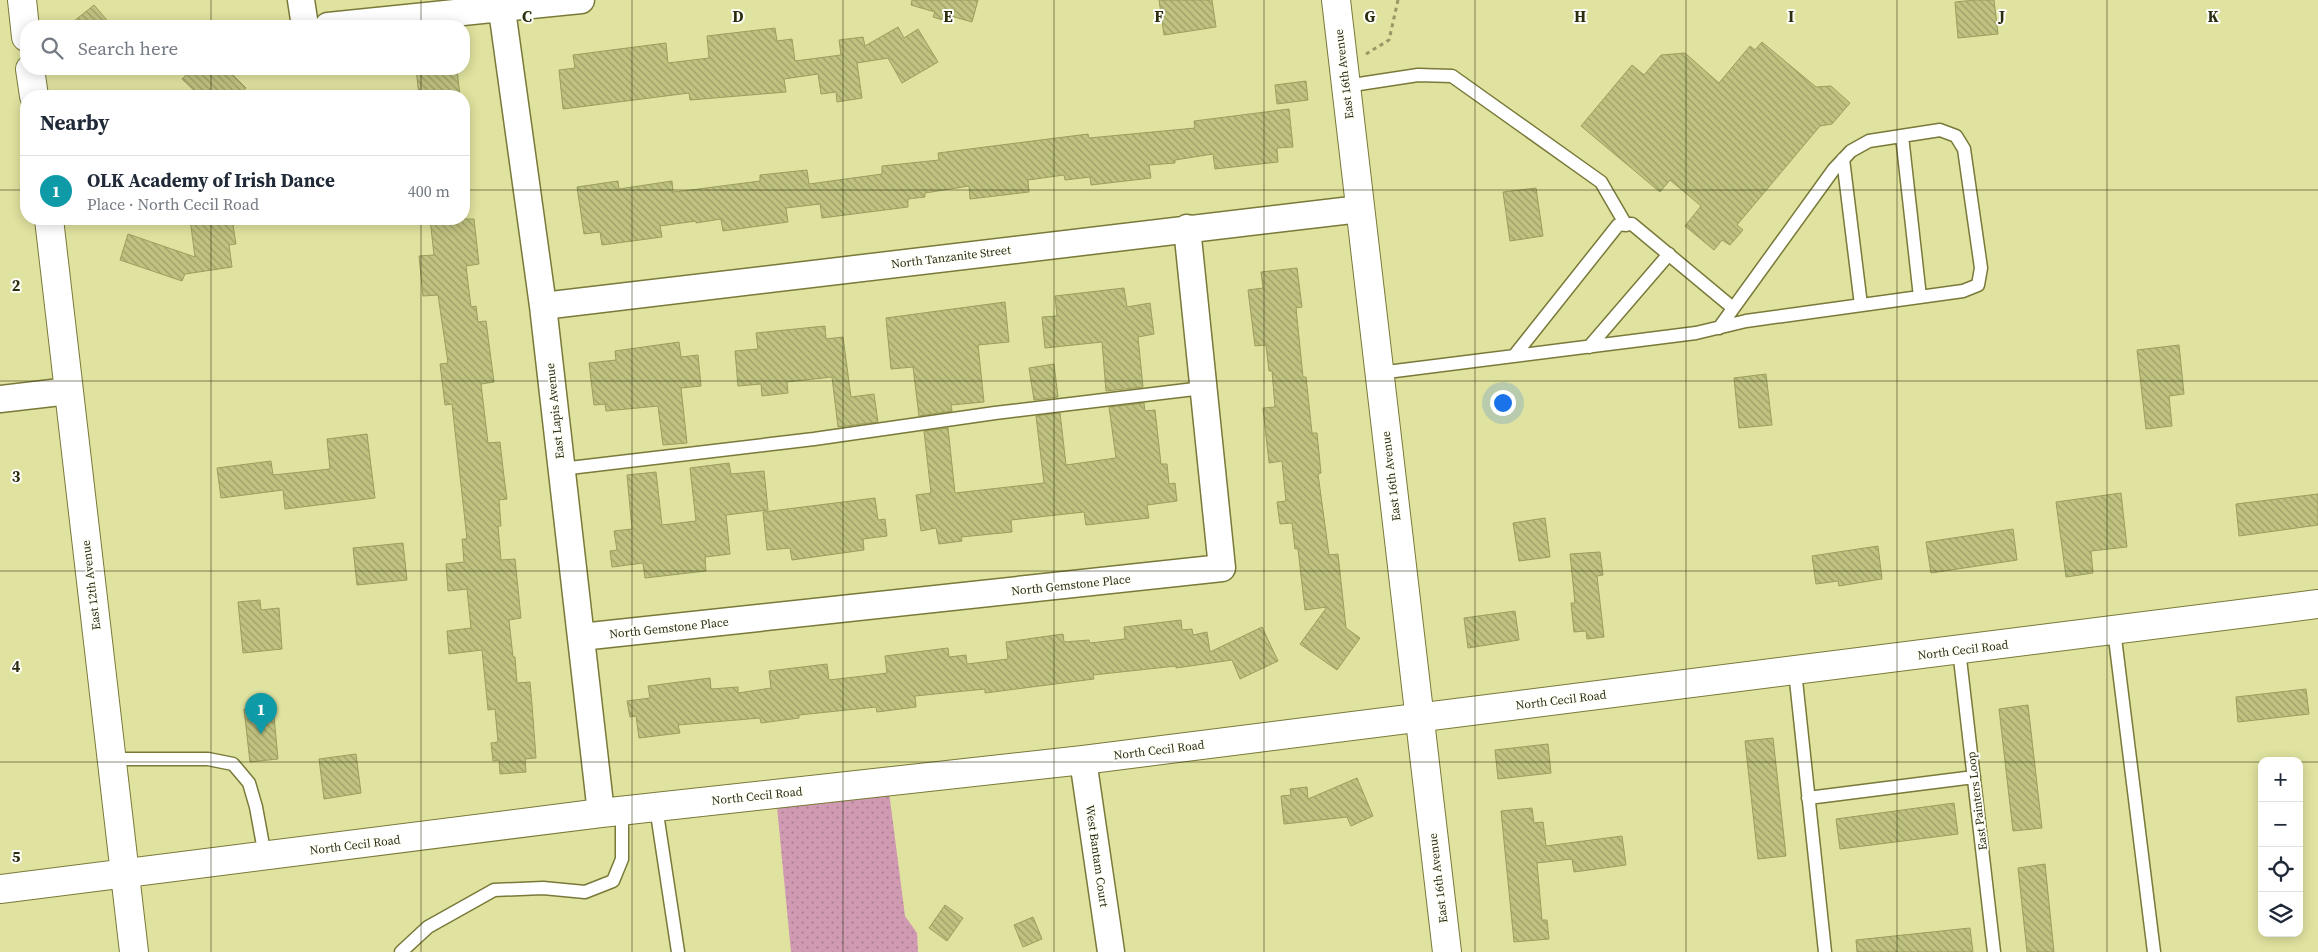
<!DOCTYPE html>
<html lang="en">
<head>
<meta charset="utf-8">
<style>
  body { margin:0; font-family:"Source Serif 4",serif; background:#f6f6f7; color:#1f2937 }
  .controls { position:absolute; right:15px; bottom:15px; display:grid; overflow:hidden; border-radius:10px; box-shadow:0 2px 12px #0003 }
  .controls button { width:45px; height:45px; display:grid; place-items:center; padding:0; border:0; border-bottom:1px solid #e0e1e3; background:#fff; color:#1f2937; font:25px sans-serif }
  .you { position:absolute; left:1502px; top:402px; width:18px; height:18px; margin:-12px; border:4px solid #fff; border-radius:50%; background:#1a73e8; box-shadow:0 0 0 8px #1a73e833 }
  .badge { display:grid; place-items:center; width:32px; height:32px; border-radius:50%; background:#2563eb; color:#fff; font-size:16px; font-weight:700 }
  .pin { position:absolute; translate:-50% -41px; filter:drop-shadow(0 1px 2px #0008) }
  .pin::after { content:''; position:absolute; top:26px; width:18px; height:15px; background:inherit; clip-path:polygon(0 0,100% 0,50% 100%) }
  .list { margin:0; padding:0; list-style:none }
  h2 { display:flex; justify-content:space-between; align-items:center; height:65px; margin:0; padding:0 20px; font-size:21px }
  h2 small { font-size:16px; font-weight:400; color:#747a83 }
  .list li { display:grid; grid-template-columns:32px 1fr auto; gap:15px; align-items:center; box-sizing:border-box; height:70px; padding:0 20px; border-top:1px solid #e0e1e3 }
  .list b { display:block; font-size:19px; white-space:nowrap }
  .list p { margin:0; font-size:16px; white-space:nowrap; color:#747a83 }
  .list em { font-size:16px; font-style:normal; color:#747a83 }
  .icon { flex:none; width:28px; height:28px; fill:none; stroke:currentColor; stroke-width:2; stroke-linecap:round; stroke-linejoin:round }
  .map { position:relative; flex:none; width:2318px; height:952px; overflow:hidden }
  .search { position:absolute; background:#fff; box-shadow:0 2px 12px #0003; left:20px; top:20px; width:450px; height:55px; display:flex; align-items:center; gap:12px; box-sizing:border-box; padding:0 18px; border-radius:20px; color:#747a83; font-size:19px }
  .panel { position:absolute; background:#fff; box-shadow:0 2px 12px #0003; left:20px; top:90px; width:450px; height:135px; border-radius:20px }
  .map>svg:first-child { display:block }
  .grass { fill:url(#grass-dots) }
  .building { fill:url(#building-back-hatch); stroke:#9c9e5d }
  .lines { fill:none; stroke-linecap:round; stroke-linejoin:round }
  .lane-casing { stroke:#797939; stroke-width:15 }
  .street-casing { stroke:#797939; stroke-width:29 }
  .secondary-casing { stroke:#797939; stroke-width:30 }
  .path { stroke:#979865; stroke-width:3; stroke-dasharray:4 4; stroke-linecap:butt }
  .lane { stroke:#fff; stroke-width:12 }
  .street { stroke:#fff; stroke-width:26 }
  .secondary { stroke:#fff; stroke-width:28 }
  .grid { fill:none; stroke:#2c2c11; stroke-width:1; stroke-opacity:0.55 }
  .labels { text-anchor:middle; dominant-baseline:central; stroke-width:4; stroke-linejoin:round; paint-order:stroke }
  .street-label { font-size:12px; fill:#2c2c11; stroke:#fefff8 }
  .grid-label { font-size:16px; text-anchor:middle; font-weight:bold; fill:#2c2c11; stroke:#fefff8; stroke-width:4; stroke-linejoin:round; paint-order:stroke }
</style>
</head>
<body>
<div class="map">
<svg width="2318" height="952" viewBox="0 0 2318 952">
  <defs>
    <pattern id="grass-dots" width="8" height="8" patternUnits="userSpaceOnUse" patternTransform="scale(1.25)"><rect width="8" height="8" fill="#d09ab3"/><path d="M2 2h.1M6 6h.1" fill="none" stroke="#a97e90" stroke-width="1.8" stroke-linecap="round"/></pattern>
    <pattern id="building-back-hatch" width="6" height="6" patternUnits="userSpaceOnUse" patternTransform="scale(1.25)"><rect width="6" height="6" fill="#c0c280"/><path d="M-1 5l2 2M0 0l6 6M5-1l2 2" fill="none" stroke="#9c9e67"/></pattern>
  </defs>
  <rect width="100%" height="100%" fill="#e0e29f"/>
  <path class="grass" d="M 889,792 L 905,916 L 917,933 L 918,952 L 791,952 L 777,807 Z"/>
  <path class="building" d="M 912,0 L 978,0 L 972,22 L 951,16 L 949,22 L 933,17 L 935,12 L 911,5 Z
    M 1159,0 L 1212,0 L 1216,27 L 1164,35 Z
    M 1975,0 L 1994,0 L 1998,34 L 1958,38 L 1955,2 Z
    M 94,5 L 112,26 L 68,26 Z
    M 898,27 L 904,38 L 918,29 L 938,62 L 902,83 L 888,58 L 857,63 L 862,98 L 837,102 L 836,92 L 821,94 L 818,74 L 784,79 L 786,92 L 690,100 L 689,93 L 563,109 L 559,70 L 575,68 L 573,55 L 666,43 L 668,63 L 709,58 L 707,36 L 775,28 L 777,41 L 792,39 L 795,61 L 841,55 L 839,40 L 863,37 L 865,46 Z
    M 1762,42 L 1816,87 L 1831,86 L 1850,103 L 1832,124 L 1820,126 L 1737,225 L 1743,230 L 1730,245 L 1722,240 L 1714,250 L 1685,226 L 1701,206 L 1670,180 L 1660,192 L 1581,126 L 1632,65 L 1644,75 L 1661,55 L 1685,53 L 1719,83 L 1750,46 L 1755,50 Z
    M 192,69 L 227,69 L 246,88 L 238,96 L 200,96 L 182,79 Z
    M 416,69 L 457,69 L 460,96 L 419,96 Z
    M 1306,81 L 1308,100 L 1277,104 L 1275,85 Z
    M 1289,109 L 1293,147 L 1277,148 L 1278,162 L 1215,169 L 1213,154 L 1175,160 L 1175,163 L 1149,165 L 1151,178 L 1091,185 L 1090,177 L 1065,180 L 1064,175 L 1028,180 L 1029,192 L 970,199 L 969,186 L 925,193 L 925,197 L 908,199 L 908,207 L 822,218 L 820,204 L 786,208 L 788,222 L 723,231 L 721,219 L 696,223 L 696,221 L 660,226 L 662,237 L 602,245 L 600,232 L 584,234 L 577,187 L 618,181 L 619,189 L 672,181 L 673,192 L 683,191 L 760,181 L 760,175 L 807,170 L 809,184 L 882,174 L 882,166 L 939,160 L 938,153 L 1088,134 L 1089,138 L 1195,128 L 1194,121 Z
    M 1536,188 L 1543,236 L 1510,241 L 1503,192 Z
    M 190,219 L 232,219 L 236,244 L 229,245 L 232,267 L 185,274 L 182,281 L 120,260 L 128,234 L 195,257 Z
    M 430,219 L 474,219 L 479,264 L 466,266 L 471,307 L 476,306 L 478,322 L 486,321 L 494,382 L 481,384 L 488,443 L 500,442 L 504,477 L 507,499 L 499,500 L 501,526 L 498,526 L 501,560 L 515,559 L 521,618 L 509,620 L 513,657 L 515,657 L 517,683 L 530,682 L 532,705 L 536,758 L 525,759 L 526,772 L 500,774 L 499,760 L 493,761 L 491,743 L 498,742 L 495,709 L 488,710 L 482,650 L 449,654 L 447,631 L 471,628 L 467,589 L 448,591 L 446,564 L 464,562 L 462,539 L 467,539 L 452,404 L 445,405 L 440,364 L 448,363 L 438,295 L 423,296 L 419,256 L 434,255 Z
    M 1297,268 L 1302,307 L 1296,308 L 1303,377 L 1306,377 L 1312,433 L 1317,433 L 1321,473 L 1318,474 L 1329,555 L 1338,554 L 1346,628 L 1360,638 L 1337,670 L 1300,644 L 1327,607 L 1305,610 L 1298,549 L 1295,549 L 1292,523 L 1280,524 L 1277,502 L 1286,501 L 1282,461 L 1269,463 L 1263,408 L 1275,407 L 1272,371 L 1269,371 L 1266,345 L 1255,346 L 1248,290 L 1263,288 L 1261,272 Z
    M 1124,288 L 1127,307 L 1150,303 L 1154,334 L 1138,337 L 1143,387 L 1106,391 L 1102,342 L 1045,348 L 1042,317 L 1057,316 L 1055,296 Z
    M 1005,302 L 1009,342 L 978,345 L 984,402 L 951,405 L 952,411 L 919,416 L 913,367 L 891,369 L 886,318 Z
    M 825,326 L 826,339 L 843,337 L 851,397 L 874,394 L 878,422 L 838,427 L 832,377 L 787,382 L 788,393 L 762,396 L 761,384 L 738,386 L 735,351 L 758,349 L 756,333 Z
    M 679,342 L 681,357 L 698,355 L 701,386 L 681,388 L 687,443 L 663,445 L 658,406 L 606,411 L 605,404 L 594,405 L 589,363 L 616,360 L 615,351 Z
    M 2179,345 L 2184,394 L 2169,396 L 2172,426 L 2146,429 L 2137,350 Z
    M 1054,364 L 1058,397 L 1034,400 L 1029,368 Z
    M 1766,374 L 1772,425 L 1739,428 L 1734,378 Z
    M 1144,403 L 1145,411 L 1155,410 L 1161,464 L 1167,464 L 1169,484 L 1175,483 L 1177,501 L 1147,505 L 1149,518 L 1086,525 L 1084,512 L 1011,520 L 1012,532 L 961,537 L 962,541 L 939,544 L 936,528 L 921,531 L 916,495 L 931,493 L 924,431 L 948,428 L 955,493 L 1044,483 L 1036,416 L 1060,413 L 1066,465 L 1116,458 L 1109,407 Z
    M 367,434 L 375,498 L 285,509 L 283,490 L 221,498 L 217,468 L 271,461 L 273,475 L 330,469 L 327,439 Z
    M 729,463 L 731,474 L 764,471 L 768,510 L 726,515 L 730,554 L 705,557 L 706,571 L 645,578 L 643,563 L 612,567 L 610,551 L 617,550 L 614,531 L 632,529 L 627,475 L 656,472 L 662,525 L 696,521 L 690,468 Z
    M 2121,493 L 2127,547 L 2091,551 L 2093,573 L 2066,577 L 2056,502 Z
    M 2318,494 L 2318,525 L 2239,536 L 2236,504 Z
    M 875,498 L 878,520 L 885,519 L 887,536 L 863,539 L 864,550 L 792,560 L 790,548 L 767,550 L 763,512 Z
    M 1545,518 L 1550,557 L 1519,561 L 1513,523 Z
    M 2013,529 L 2017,560 L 1931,573 L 1926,542 Z
    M 403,543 L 407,580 L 357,585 L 353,548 Z
    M 1878,546 L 1882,579 L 1839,586 L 1838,581 L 1816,584 L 1812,556 Z
    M 1600,552 L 1603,575 L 1597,576 L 1604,637 L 1587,639 L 1586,631 L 1574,632 L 1571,603 L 1575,603 L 1570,554 Z
    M 260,600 L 261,610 L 279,608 L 282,649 L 243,653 L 238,602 Z
    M 1515,611 L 1519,640 L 1468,648 L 1464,618 Z
    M 1181,620 L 1182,630 L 1192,629 L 1193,635 L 1207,632 L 1210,652 L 1262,627 L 1278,661 L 1240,679 L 1232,660 L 1176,668 L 1176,666 L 1093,675 L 1094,679 L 985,693 L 985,689 L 915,696 L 916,707 L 877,712 L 876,707 L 799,715 L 799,718 L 761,723 L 760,718 L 678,725 L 680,733 L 639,738 L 636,716 L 630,717 L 627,701 L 650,698 L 648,686 L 710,678 L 711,689 L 738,687 L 738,693 L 771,688 L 769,671 L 827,664 L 829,680 L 872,675 L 887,673 L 885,656 L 948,648 L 949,657 L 966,655 L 967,664 L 1008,659 L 1006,642 L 1063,634 L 1064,642 L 1089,640 L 1090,643 L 1125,639 L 1124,627 Z
    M 2306,689 L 2309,714 L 2238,722 L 2236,697 Z
    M 2028,705 L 2042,828 L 2013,831 L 1999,709 Z
    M 273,706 L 278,759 L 250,762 L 244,709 Z
    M 1773,738 L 1786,856 L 1758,859 L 1745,741 Z
    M 1548,744 L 1551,773 L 1498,779 L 1495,750 Z
    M 356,754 L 361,793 L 324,799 L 319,759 Z
    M 1357,778 L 1373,816 L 1351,826 L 1347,817 L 1284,824 L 1281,796 L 1291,795 L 1290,789 L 1307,787 L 1308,799 Z
    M 1954,803 L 1958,834 L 1840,849 L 1836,819 Z
    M 1532,808 L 1534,823 L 1543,822 L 1546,846 L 1622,836 L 1626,865 L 1574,872 L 1572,859 L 1537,863 L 1542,920 L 1547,920 L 1549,939 L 1514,942 L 1501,811 Z
    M 2045,864 L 2054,952 L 2027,952 L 2018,868 Z
    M 945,905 L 963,918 L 947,941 L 929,928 Z
    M 1033,917 L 1042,939 L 1023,947 L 1014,925 Z
    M 1970,928 L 1973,952 L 1857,952 L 1856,940 Z"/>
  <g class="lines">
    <defs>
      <path id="lane" d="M 1346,86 L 1418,75 L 1452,76 L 1601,182 L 1626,225
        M 1902,136 L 1920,297
        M 1843,159 L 1861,305
        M 1589,347 L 1669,254
        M 1514,356 L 1618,225 L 1632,224 L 1733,308
        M 1379,373 L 1696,333 L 1746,321 L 1963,291 L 1978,285 L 1981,268 L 1964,149 L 1956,136 L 1940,130 L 1869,141 L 1851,151 L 1834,169 L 1719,328
        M 561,469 L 814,439 L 995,413 L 1203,388
        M 2114,630 L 2154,952
        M 1959,650 L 1994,952
        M 1795,671 L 1825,952
        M 111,759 L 208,759 L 233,764 L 249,783 L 256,807 L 265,856
        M 1808,798 L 1974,777
        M 656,807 L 678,952
        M 401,952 L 428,927 L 494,890 L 543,888 L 585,892 L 613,881 L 622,859 L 622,810"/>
      <path id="street" d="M 301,0 L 305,26
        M 502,10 L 543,306 L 601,813
        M 328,26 L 581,0
        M 543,306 L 1360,209
        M 0,399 L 69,391
        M 581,637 L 1222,568 L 1187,228
        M 1083,760 L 1111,952"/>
      <path id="secondary" d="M 22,0 L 26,37
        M 1336,0 L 1447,952
        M 30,69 L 34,96
        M 49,219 L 134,952
        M 0,889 L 601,813 L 1083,760 L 2318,604"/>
    </defs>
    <use href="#lane" class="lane-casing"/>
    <use href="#street" class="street-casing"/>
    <use href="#secondary" class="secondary-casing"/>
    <path class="path" d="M 1366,54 L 1389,40 L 1398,0"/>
    <use href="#lane" class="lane"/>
    <use href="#street" class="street"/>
    <use href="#secondary" class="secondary"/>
  </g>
  <path class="grid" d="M 211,0 L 211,26M 421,0 L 421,26M 632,0 L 632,952M 843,0 L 843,952M 1054,0 L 1054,952M 1264,0 L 1264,952M 1475,0 L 1475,952M 1686,0 L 1686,952M 1897,0 L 1897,952M 2107,0 L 2107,952M 211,69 L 211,96M 421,69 L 421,96M 0,190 L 26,190M 464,190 L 2318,190M 211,219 L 211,952M 421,219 L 421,952M 0,381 L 2318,381M 0,571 L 2318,571M 0,762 L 2262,762M 2299,762 L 2318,762"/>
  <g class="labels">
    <g class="street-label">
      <text transform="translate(1344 74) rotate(-97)">East 16th Avenue</text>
      <text transform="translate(951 257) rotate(-7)">North Tanzanite Street</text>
      <text transform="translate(555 411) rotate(-96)">East Lapis Avenue</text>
      <text transform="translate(1391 476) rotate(-97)">East 16th Avenue</text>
      <text transform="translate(91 585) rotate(-97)">East 12th Avenue</text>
      <text transform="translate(1071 585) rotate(-6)">North Gemstone Place</text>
      <text transform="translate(669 628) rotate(-6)">North Gemstone Place</text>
      <text transform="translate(1963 650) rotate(-7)">North Cecil Road</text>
      <text transform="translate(1561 700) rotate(-7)">North Cecil Road</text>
      <text transform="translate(1159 750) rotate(-7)">North Cecil Road</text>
      <text transform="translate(757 796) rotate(-6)">North Cecil Road</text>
      <text transform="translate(1977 801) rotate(-97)">East Painters Loop</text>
      <text transform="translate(355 845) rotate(-7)">North Cecil Road</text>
      <text transform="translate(1097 856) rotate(82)">West Bantam Court</text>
      <text transform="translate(1438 878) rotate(-97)">East 16th Avenue</text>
    </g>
  </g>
  <g class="grid-label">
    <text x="527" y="22">C</text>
    <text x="738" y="22">D</text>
    <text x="948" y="22">E</text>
    <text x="1159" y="22">F</text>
    <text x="1370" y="22">G</text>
    <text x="1580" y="22">H</text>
    <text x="1791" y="22">I</text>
    <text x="2002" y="22">J</text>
    <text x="2213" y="22">K</text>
    <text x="16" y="291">2</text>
    <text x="16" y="482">3</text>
    <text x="16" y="672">4</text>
    <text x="16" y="862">5</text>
  </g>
</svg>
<div class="controls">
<button>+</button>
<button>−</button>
<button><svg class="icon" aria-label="locate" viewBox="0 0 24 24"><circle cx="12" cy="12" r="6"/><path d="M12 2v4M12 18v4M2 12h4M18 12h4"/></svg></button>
<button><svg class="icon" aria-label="layers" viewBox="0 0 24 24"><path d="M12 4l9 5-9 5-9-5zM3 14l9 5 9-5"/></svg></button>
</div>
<div class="you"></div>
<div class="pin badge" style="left:261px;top:734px;background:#0f9aa8">1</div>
<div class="search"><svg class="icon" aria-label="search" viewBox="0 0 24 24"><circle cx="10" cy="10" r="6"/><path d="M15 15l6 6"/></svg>Search here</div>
<section class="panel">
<h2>Nearby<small></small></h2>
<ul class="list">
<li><span class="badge" style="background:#0f9aa8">1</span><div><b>OLK Academy of Irish Dance</b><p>Place · North Cecil Road</p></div><em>400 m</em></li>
</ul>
</section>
</div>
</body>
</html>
